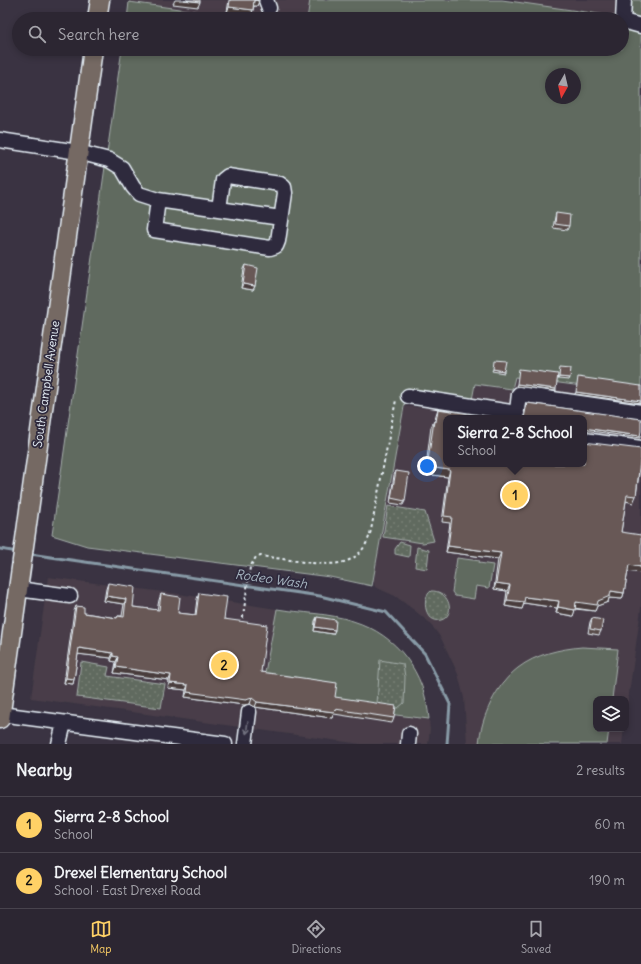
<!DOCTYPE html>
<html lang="en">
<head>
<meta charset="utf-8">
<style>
  body { margin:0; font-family:Delius,sans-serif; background:#342e3a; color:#f1f3f6 }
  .controls { position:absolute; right:12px; bottom:12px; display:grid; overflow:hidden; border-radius:8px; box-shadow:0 2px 6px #0003 }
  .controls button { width:36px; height:36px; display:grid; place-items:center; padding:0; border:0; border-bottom:1px solid #48434d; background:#2c2632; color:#f1f3f6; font:20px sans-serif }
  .compass { position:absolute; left:545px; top:68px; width:36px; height:36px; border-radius:50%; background:#2c2632; box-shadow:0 2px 6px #0003; rotate:188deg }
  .you { position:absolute; left:427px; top:466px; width:14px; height:14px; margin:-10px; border:3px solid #fff; border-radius:50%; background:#1a73e8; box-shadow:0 0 0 6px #1a73e833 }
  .badge { display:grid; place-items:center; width:26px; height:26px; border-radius:50%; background:#ffd166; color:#111; font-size:13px; font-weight:700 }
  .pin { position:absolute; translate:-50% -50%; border:2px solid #fff; box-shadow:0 1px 4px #0006 }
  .popup { position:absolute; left:443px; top:415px; width:144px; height:52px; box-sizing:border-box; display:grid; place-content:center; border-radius:8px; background:#2c2632; filter:drop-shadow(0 1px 3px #0005); font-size:13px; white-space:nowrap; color:#a6a5ac }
  .popup b { font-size:15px; color:#f1f3f6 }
  .popup::after { content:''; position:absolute; left:50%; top:100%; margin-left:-8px; border:8px solid transparent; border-top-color:#2c2632 }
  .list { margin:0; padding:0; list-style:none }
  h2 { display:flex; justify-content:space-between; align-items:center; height:52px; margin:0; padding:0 16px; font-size:17px }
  h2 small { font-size:13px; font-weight:400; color:#a6a5ac }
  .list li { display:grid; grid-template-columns:26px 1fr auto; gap:12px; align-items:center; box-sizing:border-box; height:56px; padding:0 16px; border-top:1px solid #48434d }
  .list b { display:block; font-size:15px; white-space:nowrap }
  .list p { margin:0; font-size:13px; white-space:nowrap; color:#a6a5ac }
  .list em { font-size:13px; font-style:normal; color:#a6a5ac }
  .icon { flex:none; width:22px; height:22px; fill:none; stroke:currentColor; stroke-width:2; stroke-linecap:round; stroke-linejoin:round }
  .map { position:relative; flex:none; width:641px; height:744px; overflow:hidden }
  .search { position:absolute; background:#2c2632; box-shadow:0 2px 6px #0003; left:12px; right:12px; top:12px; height:44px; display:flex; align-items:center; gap:10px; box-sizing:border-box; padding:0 14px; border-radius:22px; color:#a6a5ac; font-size:15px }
  .sheet { height:164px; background:#2c2632 }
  nav { display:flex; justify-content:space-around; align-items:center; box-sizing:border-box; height:56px; border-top:1px solid #48434d; background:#2c2632; font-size:11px; color:#a6a5ac }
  nav a { display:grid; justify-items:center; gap:2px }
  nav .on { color:#ffd166 }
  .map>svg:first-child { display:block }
  .built { fill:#483e48; fill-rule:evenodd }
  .green { fill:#616a5e; stroke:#a4aeab; fill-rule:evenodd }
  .park { fill:url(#park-dots); stroke:#a4aeab }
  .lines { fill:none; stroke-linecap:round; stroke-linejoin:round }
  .stream { stroke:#889ba7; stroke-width:3 }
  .minor-casing { stroke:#e8f1f8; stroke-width:17 }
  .major-casing { stroke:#e8f1f8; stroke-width:21 }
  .path { stroke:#e8f1f8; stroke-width:2; stroke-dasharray:3 3; stroke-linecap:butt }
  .minor { stroke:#2f2a3d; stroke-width:14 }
  .major { stroke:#756964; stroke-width:18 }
  .wall { fill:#594c4a; stroke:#e8f1f8 }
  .shaded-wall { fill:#493e3c; stroke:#e8f1f8 }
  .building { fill:#685856; stroke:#e8f1f8 }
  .oneway { stroke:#70707e }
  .labels { text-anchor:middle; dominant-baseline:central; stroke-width:3.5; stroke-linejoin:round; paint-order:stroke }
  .street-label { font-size:12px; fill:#e8f1f8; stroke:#2f2a3d }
  .water-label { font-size:13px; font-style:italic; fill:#a8b7c2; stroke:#2f2a3d }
</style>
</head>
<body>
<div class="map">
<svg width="641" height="744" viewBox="0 0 641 744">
  <defs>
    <pattern id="park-dots" width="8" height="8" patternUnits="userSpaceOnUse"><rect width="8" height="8" fill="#616a5e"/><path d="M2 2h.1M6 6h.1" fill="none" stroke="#788076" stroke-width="1.8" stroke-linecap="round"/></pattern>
  </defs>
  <rect width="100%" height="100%" fill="#3a3342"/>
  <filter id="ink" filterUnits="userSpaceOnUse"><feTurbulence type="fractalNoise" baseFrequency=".025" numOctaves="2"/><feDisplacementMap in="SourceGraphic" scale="8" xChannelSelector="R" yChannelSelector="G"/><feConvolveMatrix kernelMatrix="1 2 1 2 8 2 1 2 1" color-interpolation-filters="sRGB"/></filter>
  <g filter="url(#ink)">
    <path class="built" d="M 129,0 L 310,0 L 307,19 L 251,19 L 129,2 Z
      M 502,0 L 641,0 L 627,18 Z
      M 514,377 L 641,394 L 641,609 L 626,715 L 626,699 L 596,699 L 596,729 L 624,729 L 622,744 L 467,744 L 464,698 L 458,674 L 441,638 L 430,623 L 414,610 L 395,596 L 375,587 L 373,581 L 404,406 L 439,409 L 440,405 L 474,384 L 512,389 ZM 446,418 L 584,418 L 584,464 L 446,464 Z
      M 48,577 L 179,594 L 342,619 L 363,624 L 391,641 L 401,651 L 415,670 L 422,683 L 428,707 L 430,730 L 428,744 L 361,744 L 31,698 Z"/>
    <path class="green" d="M 310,0 L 502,0 L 627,18 L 630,0 L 641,0 L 641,394 L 515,377 L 512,389 L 475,384 L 472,400 L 407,390 L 372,586 L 330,577 L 87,546 L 52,535 L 122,49 L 622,49 L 622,19 L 307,19 ZM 551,74 L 575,74 L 575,98 L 551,98 Z
      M 129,2 L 251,19 L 127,19 Z
      M 457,558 L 480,561 L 479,563 L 493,565 L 489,588 L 476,586 L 474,599 L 455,596 L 452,592 Z
      M 277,609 C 301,613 329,613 353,621 C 398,635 425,673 429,719 L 265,699 L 261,694 Z
      M 582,647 L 618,649 L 612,699 L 596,699 L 596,729 L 609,729 L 607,744 L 479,744 C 481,717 496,685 518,668 C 536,654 560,649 582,647 Z"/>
    <path class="park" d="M 388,506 L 425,512 L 434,541 L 423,543 L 383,537 Z
      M 400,542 L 410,545 L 409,557 L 395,554 L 395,549 Z
      M 417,547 L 429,550 L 427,569 L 415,567 Z
      M 431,591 C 450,590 456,616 441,620 C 426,624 420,599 431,591 Z
      M 380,660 L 403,664 L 405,677 L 404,703 L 398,708 L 377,704 Z
      M 81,662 L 109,667 L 107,676 L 165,684 L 161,708 L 77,697 Z"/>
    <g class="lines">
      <path class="stream" d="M 0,549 L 18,552
        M 30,554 L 320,596 L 386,612 L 425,654 L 450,704 L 447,744"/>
      <defs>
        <path id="minor" d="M 266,0 L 269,8
          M 624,0 L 623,21 L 641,26
          M 0,140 L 78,152 L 109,160 L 122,168 L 133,187 L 139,194 L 158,200
          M 219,209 L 223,180 L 228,176 L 280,184 L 284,187 L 285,193 L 278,241 L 276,246 L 270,248 L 154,230 L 158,200 L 281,218
          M 408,396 L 517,413
          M 516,418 L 519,394 L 641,412
          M 584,440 L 641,448
          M 18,589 L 70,596
          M 0,714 L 225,744
          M 59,744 L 64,723
          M 245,744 L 249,712
          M 408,744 L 409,734"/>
        <path id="major" d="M 97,19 L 100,0
          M 0,719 L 93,49"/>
      </defs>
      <use href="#minor" class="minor-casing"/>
      <use href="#major" class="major-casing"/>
      <path class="path" d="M 242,624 L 250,567 L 256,557 L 261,556 C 275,558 290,560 304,562 C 335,566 362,567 371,530 L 396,400"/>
      <use href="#minor" class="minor"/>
      <use href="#major" class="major"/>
    </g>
    <path class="wall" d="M 229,0 L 259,0 L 257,6 L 254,6 L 253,10 L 251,15 L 227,12 Z
      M 556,213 L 569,226 L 567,230 L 553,228 L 555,217 Z
      M 246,265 L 255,286 L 253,290 L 241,288 L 244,269 Z
      M 438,409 L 446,464 L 584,464 L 641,449 L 641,467 L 640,467 L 636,496 L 633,503 L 626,501 L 621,532 L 628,571 L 624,593 L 622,599 L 609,598 L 608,602 L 597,606 L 595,611 L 575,609 L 573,616 L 556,613 L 557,608 L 524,603 L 522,609 L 505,606 L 507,591 L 494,589 L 498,559 L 446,552 L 450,523 L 442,522 L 448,477 L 425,474 L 431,427 L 434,421 L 435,421 L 436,415 Z
      M 396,471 L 405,501 L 403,505 L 390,503 L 394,475 Z
      M 108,583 L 133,607 L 157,610 L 159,600 L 161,594 L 178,613 L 195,615 L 197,599 L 199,593 L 224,619 L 261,672 L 394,718 L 392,723 L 334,714 L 332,718 L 255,707 L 250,704 L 244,705 L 185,697 L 186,690 L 168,688 L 169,680 L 114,673 L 116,662 L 111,661 L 111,658 L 78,654 L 74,679 L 73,684 L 64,683 L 74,611 L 76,606 L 84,613 L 117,618 L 118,616 L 122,616 L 124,604 L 104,601 L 106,589 Z
      M 317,617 L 335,630 L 333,634 L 314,631 L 315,621 Z
      M 592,618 L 601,631 L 599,635 L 588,633 L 590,622 Z"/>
    <path class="shaded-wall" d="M 175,0 L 184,0 L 200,2 L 198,7 L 173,4 Z
      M 254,0 L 259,1 L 257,6 L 253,6 Z
      M 229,7 L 253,10 L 251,15 L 227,12 Z
      M 243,284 L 255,286 L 253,290 L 241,288 Z
      M 493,369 L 504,371 L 504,373 L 492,371 Z
      M 559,377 L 570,378 L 569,380 L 558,379 Z
      M 517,384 L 556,389 L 556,391 L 516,386 Z
      M 576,392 L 641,401 L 641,403 L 575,394 Z
      M 584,428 L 640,436 L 640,438 L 584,430 Z
      M 427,467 L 450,470 L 448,477 L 425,474 Z
      M 448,546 L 501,553 L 498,559 L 446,552 Z
      M 629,565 L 641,567 L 641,573 L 626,571 Z
      M 496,583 L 510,585 L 507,591 L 494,589 Z
      M 611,591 L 624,593 L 622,599 L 609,598 L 608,602 L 597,606 L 595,611 L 574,608 L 576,602 L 598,601 Z
      M 106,596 L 126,599 L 124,604 L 104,601 Z
      M 525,597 L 559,601 L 557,608 L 524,603 L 522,609 L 505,606 L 507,600 Z
      M 558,607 L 575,610 L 573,616 L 556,613 Z
      M 315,627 L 335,630 L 333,634 L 314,631 Z
      M 79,648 L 113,653 L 111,658 L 77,654 Z
      M 113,656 L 118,657 L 116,662 L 111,661 Z
      M 116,667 L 171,675 L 169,680 L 114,673 Z
      M 66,678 L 74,679 L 73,684 L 64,683 Z
      M 170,683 L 188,685 L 186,690 L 168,688 Z
      M 187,692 L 252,698 L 250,704 L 244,705 L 185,697 Z
      M 257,702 L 334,712 L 332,718 L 255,707 Z"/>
    <path class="building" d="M 184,0 L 200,0 L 200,2 Z
      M 230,0 L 259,0 L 259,1 L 254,0 L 253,10 L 229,7 Z
      M 556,213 L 570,215 L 569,226 L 555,224 Z
      M 246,265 L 258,268 L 255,286 L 243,284 Z
      M 494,360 L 506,361 L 504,371 L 493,369 Z
      M 560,367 L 571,368 L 570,378 L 559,377 Z
      M 519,369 L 558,374 L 556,389 L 517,384 Z
      M 578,377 L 641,386 L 641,401 L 576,392 Z
      M 527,403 L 641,419 L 641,431 L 640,436 L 584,428 L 584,418 L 524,418 Z
      M 438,409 L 470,414 L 469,418 L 446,418 L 446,464 L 584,464 L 584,442 L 641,449 L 641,461 L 640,461 L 636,496 L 627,495 L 621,532 L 641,535 L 641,567 L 629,565 L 624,593 L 611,591 L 610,596 L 598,601 L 597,605 L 576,602 L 575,610 L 558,607 L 559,601 L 525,597 L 524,602 L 507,600 L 510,585 L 496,583 L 501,553 L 448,546 L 452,517 L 444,516 L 450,470 L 427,467 L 434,421 L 436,422 Z
      M 396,471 L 409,473 L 405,501 L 391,498 Z
      M 108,583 L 135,587 L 133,607 L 159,610 L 161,594 L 180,597 L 178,613 L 196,615 L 199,593 L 227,597 L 224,619 L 267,625 L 261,672 L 337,683 L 335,697 L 396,706 L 394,718 L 335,709 L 334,712 L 257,702 L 252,698 L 246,700 L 187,692 L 188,685 L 170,683 L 171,675 L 116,667 L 118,657 L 113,656 L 113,653 L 79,648 L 74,679 L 66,678 L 76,606 L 84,607 L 84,613 L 117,618 L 118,616 L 124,617 L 126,599 L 106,596 Z
      M 317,617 L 336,620 L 335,630 L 315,627 Z
      M 592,618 L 603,620 L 601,631 L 590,629 Z"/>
    <defs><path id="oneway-shaft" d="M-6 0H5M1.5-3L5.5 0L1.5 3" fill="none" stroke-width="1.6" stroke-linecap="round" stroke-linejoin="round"/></defs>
    <use class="oneway" href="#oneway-shaft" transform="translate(247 728) rotate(97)"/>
  </g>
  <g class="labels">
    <g class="street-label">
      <text transform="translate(46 384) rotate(-82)">South Campbell Avenue</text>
    </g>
    <g class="water-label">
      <text transform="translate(271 579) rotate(8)">Rodeo Wash</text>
    </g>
  </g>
</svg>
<div class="controls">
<button><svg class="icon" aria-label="layers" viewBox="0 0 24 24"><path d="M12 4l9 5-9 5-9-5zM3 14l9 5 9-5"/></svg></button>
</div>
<svg class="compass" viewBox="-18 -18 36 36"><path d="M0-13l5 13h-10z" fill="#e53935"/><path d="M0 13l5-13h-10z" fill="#a6a5ac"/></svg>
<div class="you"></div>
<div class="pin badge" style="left:515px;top:495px">1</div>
<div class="popup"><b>Sierra 2-8 School</b>School</div>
<div class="pin badge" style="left:224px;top:665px">2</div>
<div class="search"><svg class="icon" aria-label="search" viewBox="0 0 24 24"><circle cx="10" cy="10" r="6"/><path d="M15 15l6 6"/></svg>Search here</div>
</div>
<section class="sheet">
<h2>Nearby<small>2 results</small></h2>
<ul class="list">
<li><span class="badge">1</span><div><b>Sierra 2-8 School</b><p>School</p></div><em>60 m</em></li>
<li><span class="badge">2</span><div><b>Drexel Elementary School</b><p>School · East Drexel Road</p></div><em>190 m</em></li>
</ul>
</section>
<nav>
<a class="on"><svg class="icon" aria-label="map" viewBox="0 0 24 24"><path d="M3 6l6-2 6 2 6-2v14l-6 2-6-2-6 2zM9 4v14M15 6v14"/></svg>Map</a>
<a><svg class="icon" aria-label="directions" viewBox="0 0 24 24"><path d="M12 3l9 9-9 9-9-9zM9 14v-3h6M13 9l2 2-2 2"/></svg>Directions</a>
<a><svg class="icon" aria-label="saved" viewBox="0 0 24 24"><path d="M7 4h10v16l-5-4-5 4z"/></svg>Saved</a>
</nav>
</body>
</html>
